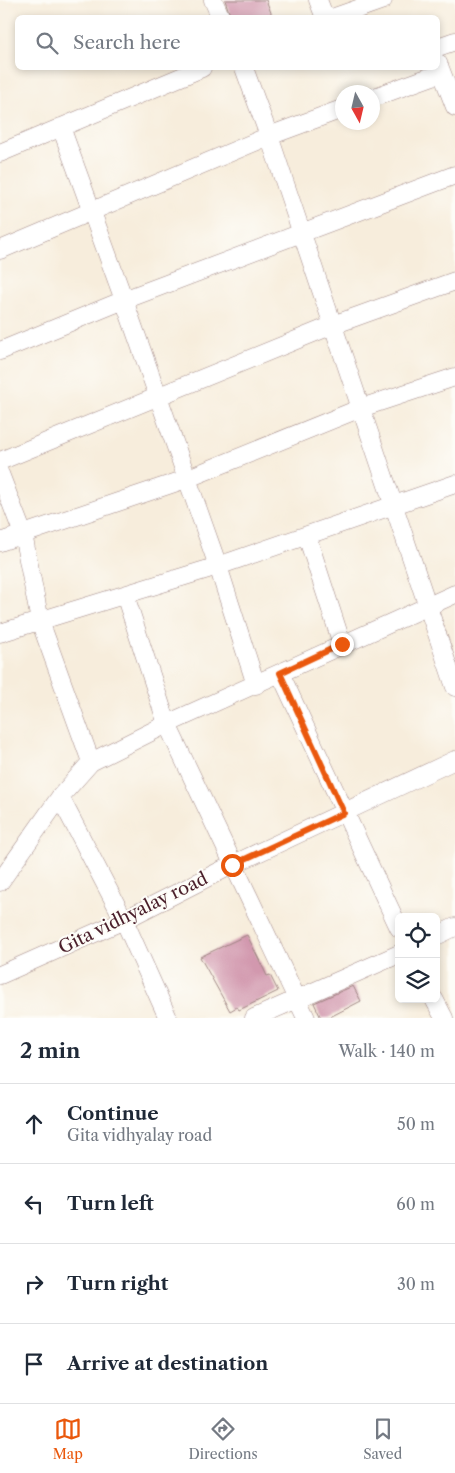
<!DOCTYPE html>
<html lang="en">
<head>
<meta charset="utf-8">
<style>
  body { margin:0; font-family:"Libre Caslon Text",serif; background:#f2f2f3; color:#1f2937 }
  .controls { position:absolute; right:15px; bottom:15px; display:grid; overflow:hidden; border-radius:8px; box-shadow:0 2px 8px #0003 }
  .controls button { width:45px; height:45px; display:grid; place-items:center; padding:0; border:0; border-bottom:1px solid #e0e1e3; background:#fff; color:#1f2937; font:25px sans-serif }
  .compass { position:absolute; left:335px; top:85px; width:45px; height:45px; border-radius:50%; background:#fff; box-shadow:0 2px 8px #0003; rotate:172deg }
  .stop { position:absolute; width:15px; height:15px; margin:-11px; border:4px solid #ea580c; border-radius:50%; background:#fff }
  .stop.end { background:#ea580c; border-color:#fff; box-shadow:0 1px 5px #0008 }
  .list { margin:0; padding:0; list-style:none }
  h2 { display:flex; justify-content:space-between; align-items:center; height:65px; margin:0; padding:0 20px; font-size:21px }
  h2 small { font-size:16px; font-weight:400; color:#747a83 }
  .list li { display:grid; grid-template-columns:32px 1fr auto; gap:15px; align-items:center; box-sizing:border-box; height:80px; padding:0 20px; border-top:1px solid #e0e1e3 }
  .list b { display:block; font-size:19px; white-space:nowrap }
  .list p { margin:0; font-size:16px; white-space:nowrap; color:#747a83 }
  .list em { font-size:16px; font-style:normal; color:#747a83 }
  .icon { flex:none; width:28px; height:28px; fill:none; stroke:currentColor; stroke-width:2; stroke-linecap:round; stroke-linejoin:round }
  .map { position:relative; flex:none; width:455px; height:1018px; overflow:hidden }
  .search { position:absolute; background:#fff; box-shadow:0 2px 8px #0003; left:15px; right:15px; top:15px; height:55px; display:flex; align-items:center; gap:12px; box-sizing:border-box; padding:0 18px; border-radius:8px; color:#747a83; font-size:19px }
  .sheet { height:385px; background:#fff }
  nav { display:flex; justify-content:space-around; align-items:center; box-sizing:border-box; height:70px; border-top:1px solid #e0e1e3; background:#fff; font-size:14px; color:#747a83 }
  nav a { display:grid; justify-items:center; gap:2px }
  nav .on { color:#ea580c }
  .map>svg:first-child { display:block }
  .building { fill:#d298ae }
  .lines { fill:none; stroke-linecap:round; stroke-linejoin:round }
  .street-casing { stroke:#a08684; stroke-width:19 }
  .street { stroke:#fff; stroke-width:18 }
  .route { stroke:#ea580c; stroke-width:6 }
  .labels { text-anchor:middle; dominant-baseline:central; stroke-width:4; stroke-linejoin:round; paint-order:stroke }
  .street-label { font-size:18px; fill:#4a1f2b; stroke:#fdfcf7 }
</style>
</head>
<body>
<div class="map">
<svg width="455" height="1018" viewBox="0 0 455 1018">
  <rect width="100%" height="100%" fill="#fdfcf7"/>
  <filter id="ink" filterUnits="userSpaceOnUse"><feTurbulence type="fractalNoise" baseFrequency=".02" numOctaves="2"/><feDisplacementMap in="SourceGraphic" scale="10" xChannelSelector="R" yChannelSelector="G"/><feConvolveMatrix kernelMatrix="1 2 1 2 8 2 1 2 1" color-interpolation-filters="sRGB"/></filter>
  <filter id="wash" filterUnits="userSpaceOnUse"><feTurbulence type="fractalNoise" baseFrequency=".0096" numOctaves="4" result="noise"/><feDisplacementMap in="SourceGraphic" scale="20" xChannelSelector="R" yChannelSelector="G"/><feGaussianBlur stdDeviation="1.12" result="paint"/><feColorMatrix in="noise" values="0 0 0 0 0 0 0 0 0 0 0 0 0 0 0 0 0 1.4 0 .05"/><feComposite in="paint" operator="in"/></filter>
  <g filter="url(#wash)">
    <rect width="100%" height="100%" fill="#f7eddc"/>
    <g id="blocks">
      <path class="building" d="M 225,0 L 266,0 L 273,18 L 231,18 Z
        M 247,935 L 267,976 L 270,975 L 278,991 L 239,1010 L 237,1007 L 230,1011 L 200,957 Z
        M 353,986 L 361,1001 L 328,1018 L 321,1018 L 314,1003 Z"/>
    </g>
  </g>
  <g filter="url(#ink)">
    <use href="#blocks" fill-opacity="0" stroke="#a08684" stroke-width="1"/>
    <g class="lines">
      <defs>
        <path id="street" d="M 213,0 L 221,18
          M 318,0 L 325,18
          M 332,18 L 383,0
          M 438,47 L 455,41
          M 438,63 L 455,107
          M 244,68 L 269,136 L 455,687
          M 372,98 L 441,73
          M 61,127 L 124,300 L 218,566 L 256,685
          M 0,153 L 202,68
          M 0,250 L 269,136 L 342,109
          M 0,351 L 124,300 L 455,175
          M 0,461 L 333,325 L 455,281
          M 0,474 L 23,534 L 40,621 L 91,762
          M 307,536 L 342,644
          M 0,542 L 186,479 L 361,408 L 455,377
          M 125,595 L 167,724 L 306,1018
          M 0,633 L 218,566 L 455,484
          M 280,673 L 399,928
          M 60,797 L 124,920 L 168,1018
          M 0,882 L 60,797 L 91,762 L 167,724 L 455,594
          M 436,936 L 455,927
          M 0,975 L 124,920 L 232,865 L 455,760
          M 434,999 L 444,1018
          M 254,1018 L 399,954"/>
      </defs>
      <use href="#street" class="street-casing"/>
      <use href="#street" class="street"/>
    </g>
  </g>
  <g class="lines" filter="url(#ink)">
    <path class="route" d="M 232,865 L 344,813 L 280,673 L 342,644"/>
  </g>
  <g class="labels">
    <g class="street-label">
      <text transform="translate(133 913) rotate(-26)">Gita vidhyalay road</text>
    </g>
  </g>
</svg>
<div class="controls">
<button><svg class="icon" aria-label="locate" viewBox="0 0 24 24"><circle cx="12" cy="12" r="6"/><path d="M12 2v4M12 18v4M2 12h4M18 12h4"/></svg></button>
<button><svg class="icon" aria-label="layers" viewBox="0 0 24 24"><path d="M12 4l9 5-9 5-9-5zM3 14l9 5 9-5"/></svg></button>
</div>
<svg class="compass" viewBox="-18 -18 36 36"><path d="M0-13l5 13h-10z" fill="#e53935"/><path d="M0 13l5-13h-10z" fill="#747a83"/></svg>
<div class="stop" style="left:232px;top:865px"></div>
<div class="stop end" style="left:342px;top:644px"></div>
<div class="search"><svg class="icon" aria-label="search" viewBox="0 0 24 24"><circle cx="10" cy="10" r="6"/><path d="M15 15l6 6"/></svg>Search here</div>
</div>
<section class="sheet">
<h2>2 min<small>Walk · 140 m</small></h2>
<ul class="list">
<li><svg class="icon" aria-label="ahead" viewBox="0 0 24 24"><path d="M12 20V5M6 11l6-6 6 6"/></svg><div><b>Continue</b><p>Gita vidhyalay road</p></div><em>50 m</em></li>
<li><svg class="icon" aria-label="left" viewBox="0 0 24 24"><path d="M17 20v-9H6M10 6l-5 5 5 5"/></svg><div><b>Turn left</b></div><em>60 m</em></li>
<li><svg class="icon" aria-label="right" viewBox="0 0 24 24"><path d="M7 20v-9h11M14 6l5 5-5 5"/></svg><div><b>Turn right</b></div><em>30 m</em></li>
<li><svg class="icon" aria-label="arrive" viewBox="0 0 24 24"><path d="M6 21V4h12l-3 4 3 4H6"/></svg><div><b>Arrive at destination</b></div></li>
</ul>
</section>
<nav>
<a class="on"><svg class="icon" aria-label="map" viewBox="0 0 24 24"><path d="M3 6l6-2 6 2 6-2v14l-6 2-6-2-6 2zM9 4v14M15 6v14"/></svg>Map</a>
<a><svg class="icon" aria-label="directions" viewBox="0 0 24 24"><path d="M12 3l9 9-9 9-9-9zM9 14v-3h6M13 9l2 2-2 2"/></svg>Directions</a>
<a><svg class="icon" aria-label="saved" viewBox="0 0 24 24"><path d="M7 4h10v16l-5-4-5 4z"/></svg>Saved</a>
</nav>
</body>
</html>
